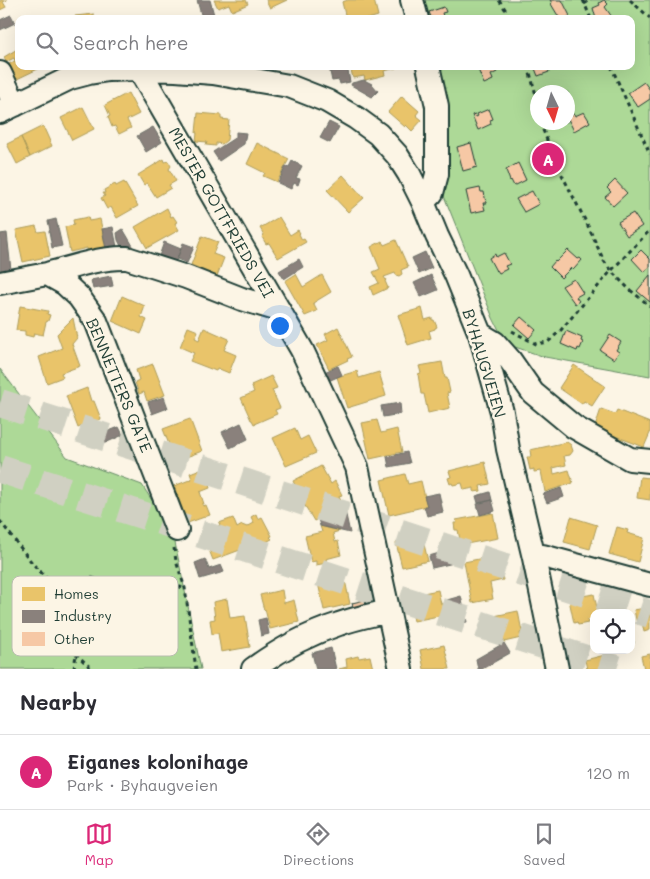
<!DOCTYPE html>
<html lang="en">
<head>
<meta charset="utf-8">
<style>
  body { margin:0; font-family:Mali,sans-serif; background:#f7f7f7; color:#2b2b33 }
  .controls { position:absolute; right:15px; bottom:15px; display:grid; overflow:hidden; border-radius:10px; box-shadow:0 5px 20px #0002 }
  .controls button { width:45px; height:45px; display:grid; place-items:center; padding:0; border:0; border-bottom:1px solid #e1e1e2; background:#fff; color:#2b2b33; font:25px sans-serif }
  .compass { position:absolute; left:530px; top:85px; width:45px; height:45px; border-radius:50%; background:#fff; box-shadow:0 5px 20px #0002; rotate:175deg }
  .you { position:absolute; left:279px; top:325px; width:18px; height:18px; margin:-12px; border:4px solid #fff; border-radius:50%; background:#1a73e8; box-shadow:0 0 0 8px #1a73e833 }
  .badge { display:grid; place-items:center; width:32px; height:32px; border-radius:50%; background:#db2777; color:#fff; font-size:16px; font-weight:700 }
  .pin { position:absolute; translate:-50% -50%; border:2px solid #fff; box-shadow:0 1px 5px #0006 }
  .list { margin:0; padding:0; list-style:none }
  h2 { display:flex; justify-content:space-between; align-items:center; height:65px; margin:0; padding:0 20px; font-size:21px }
  h2 small { font-size:16px; font-weight:400; color:#7c7c81 }
  .list li { display:grid; grid-template-columns:32px 1fr auto; gap:15px; align-items:center; box-sizing:border-box; height:75px; padding:0 20px; border-top:1px solid #e1e1e2 }
  .list b { display:block; font-size:19px; white-space:nowrap }
  .list p { margin:0; font-size:16px; white-space:nowrap; color:#7c7c81 }
  .list em { font-size:16px; font-style:normal; color:#7c7c81 }
  .icon { flex:none; width:28px; height:28px; fill:none; stroke:currentColor; stroke-width:2; stroke-linecap:round; stroke-linejoin:round }
  .map { position:relative; flex:none; width:650px; height:669px; overflow:hidden }
  .search { position:absolute; background:#fff; box-shadow:0 5px 20px #0002; left:15px; right:15px; top:15px; height:55px; display:flex; align-items:center; gap:12px; box-sizing:border-box; padding:0 18px; border-radius:10px; color:#7c7c81; font-size:19px }
  .sheet { height:140px; background:#fff }
  nav { display:flex; justify-content:space-around; align-items:center; box-sizing:border-box; height:70px; border-top:1px solid #e1e1e2; background:#fff; font-size:14px; color:#7c7c81 }
  nav a { display:grid; justify-items:center; gap:2px }
  nav .on { color:#db2777 }
  .map>svg:first-child { display:block }
  .green { fill:#add997; stroke:#668b66; fill-rule:evenodd }
  .homes { fill:#e9c46a; stroke:#ac9c5a }
  .industry { fill:#8a817c; stroke:#6a6d66 }
  .building { fill:#f6c8a5; stroke:#1f3d34 }
  .lines { fill:none; stroke-linecap:round; stroke-linejoin:round }
  .highway-tunnel { stroke:#d0d0c2; stroke-width:28; stroke-dasharray:28 14; stroke-linecap:butt }
  .minor-casing { stroke:#1f3d34; stroke-width:26 }
  .path { stroke:#1f3d34; stroke-width:3; stroke-dasharray:4 4; stroke-linecap:butt }
  .minor { stroke:#fcf5e5; stroke-width:22 }
  .labels { text-anchor:middle; dominant-baseline:central; stroke-width:5; stroke-linejoin:round; paint-order:stroke }
  .street-label { font-size:16px; fill:#1f3d34; stroke:#fcf5e5 }
  .key { fill:#fcf5e5; stroke:#babeb0; stroke-width:1 }
  .key-label { font-size:14px; fill:#1f3d34 }
</style>
</head>
<body>
<div class="map">
<svg width="650" height="669" viewBox="0 0 650 669">
  <rect width="100%" height="100%" fill="#fcf5e5"/>
  <filter id="ink" filterUnits="userSpaceOnUse"><feTurbulence type="fractalNoise" baseFrequency=".02" numOctaves="2"/><feDisplacementMap in="SourceGraphic" scale="10" xChannelSelector="R" yChannelSelector="G"/><feConvolveMatrix kernelMatrix="1 2 1 2 8 2 1 2 1" color-interpolation-filters="sRGB"/></filter>
  <g filter="url(#ink)">
    <path class="green" d="M 422,0 L 650,0 L 650,376 L 545,357 L 506,344 L 493,318 L 444,196 L 447,121 L 436,66 L 631,66 L 631,19 L 426,19 ZM 538,92 L 568,92 L 568,122 L 538,122 Z
      M 0,369 L 67,457 L 142,485 L 173,533 L 201,669 L 0,669 Z"/>
    <path class="homes" d="M 0,0 L 7,0 L 3,2 L 6,7 L 0,10 Z
      M 214,0 L 246,0 L 248,4 L 232,11 L 229,4 L 218,8 Z
      M 266,0 L 287,0 L 270,8 Z
      M 348,0 L 374,0 L 378,16 L 368,19 L 346,19 L 342,2 Z
      M 94,14 L 95,19 L 76,19 L 75,16 Z
      M 19,48 L 19,66 L 44,66 L 15,80 L 7,65 L 15,61 L 14,58 L 6,62 L 4,57 Z
      M 350,66 L 396,66 L 396,68 L 384,71 L 385,75 L 365,80 L 364,76 L 353,78 Z
      M 128,93 L 139,114 L 127,120 L 131,128 L 119,134 L 115,126 L 112,127 L 108,117 L 110,116 L 105,105 Z
      M 402,96 L 419,111 L 416,115 L 422,120 L 412,131 L 406,125 L 405,127 L 388,112 Z
      M 83,107 L 94,129 L 72,140 L 61,118 Z
      M 198,113 L 221,115 L 221,119 L 229,120 L 227,140 L 222,144 L 216,143 L 216,146 L 206,145 L 207,142 L 196,141 L 197,133 L 196,133 Z
      M 43,126 L 52,146 L 30,157 L 21,137 Z
      M 21,137 L 30,157 L 17,164 L 7,144 Z
      M 257,143 L 289,159 L 277,182 L 263,176 L 265,173 L 247,164 Z
      M 164,159 L 165,162 L 168,161 L 171,166 L 169,169 L 176,181 L 169,185 L 171,188 L 156,197 L 147,183 L 144,185 L 138,175 Z
      M 343,175 L 364,198 L 348,212 L 327,190 Z
      M 124,182 L 138,206 L 117,218 L 111,207 L 107,209 L 101,198 L 105,196 L 103,193 L 105,193 L 104,190 L 115,184 L 116,186 Z
      M 167,208 L 171,217 L 173,216 L 177,222 L 175,223 L 179,230 L 147,248 L 135,227 Z
      M 88,217 L 89,221 L 100,219 L 107,252 L 88,256 L 87,248 L 70,252 L 65,227 L 74,225 L 73,220 Z
      M 279,217 L 290,235 L 298,230 L 300,233 L 299,234 L 302,240 L 304,239 L 306,242 L 278,258 L 269,243 L 266,244 L 262,237 L 264,235 L 260,228 Z
      M 36,226 L 38,232 L 45,231 L 50,256 L 23,262 L 16,230 Z
      M 202,236 L 218,242 L 213,254 L 224,258 L 217,276 L 191,265 Z
      M 396,240 L 408,267 L 401,270 L 402,274 L 399,276 L 396,275 L 395,273 L 384,277 L 386,280 L 385,281 L 388,288 L 373,295 L 370,287 L 379,283 L 373,272 L 380,269 L 371,247 L 382,241 L 384,245 Z
      M 296,274 L 303,287 L 322,275 L 331,292 L 313,303 L 317,311 L 305,316 L 285,281 Z
      M 122,296 L 145,306 L 141,317 L 147,320 L 141,334 L 112,321 Z
      M 20,306 L 48,311 L 47,314 L 50,315 L 48,321 L 46,322 L 43,335 L 34,333 L 33,337 L 25,335 L 25,331 L 16,330 Z
      M 422,308 L 425,320 L 432,318 L 432,320 L 434,320 L 437,327 L 435,328 L 435,329 L 429,331 L 431,338 L 408,345 L 398,315 Z
      M 73,318 L 77,338 L 72,344 L 80,366 L 61,373 L 63,377 L 47,383 L 39,357 L 62,348 L 57,334 Z
      M 188,327 L 198,331 L 195,338 L 199,340 L 204,328 L 229,339 L 224,350 L 236,355 L 229,373 L 217,368 L 216,371 L 190,361 L 194,353 L 180,347 Z
      M 338,327 L 352,357 L 347,359 L 348,360 L 329,369 L 317,345 L 328,340 L 325,334 Z
      M 442,362 L 445,378 L 447,378 L 450,392 L 447,393 L 450,408 L 428,413 L 424,394 L 421,394 L 418,374 L 421,373 L 419,366 Z
      M 153,364 L 165,395 L 147,401 L 144,392 L 139,394 L 135,382 L 139,380 L 136,370 Z
      M 574,365 L 605,386 L 592,406 L 584,401 L 582,404 L 559,388 Z
      M 357,371 L 359,378 L 379,372 L 386,396 L 347,408 L 337,377 Z
      M 271,376 L 277,388 L 272,390 L 280,408 L 275,410 L 277,414 L 254,424 L 252,420 L 251,420 L 241,398 L 254,392 L 251,385 Z
      M 87,388 L 91,401 L 94,401 L 101,419 L 96,421 L 98,427 L 84,433 L 82,426 L 78,428 L 66,396 Z
      M 601,409 L 615,414 L 617,410 L 650,423 L 650,433 L 644,447 L 607,433 L 608,432 L 595,427 Z
      M 190,419 L 202,451 L 176,461 L 175,459 L 171,460 L 166,449 L 170,447 L 163,429 Z
      M 377,420 L 381,433 L 397,429 L 402,452 L 370,459 L 362,423 Z
      M 295,428 L 300,440 L 308,436 L 316,453 L 286,466 L 273,438 Z
      M 567,442 L 571,445 L 573,451 L 570,455 L 564,456 L 566,465 L 553,468 L 554,474 L 569,470 L 573,483 L 545,492 L 541,471 L 534,472 L 534,469 L 530,470 L 527,457 L 531,457 L 530,450 Z
      M 485,462 L 490,484 L 480,486 L 481,491 L 474,492 L 474,488 L 464,490 L 462,483 L 453,485 L 452,483 L 450,484 L 448,478 L 451,477 L 449,471 Z
      M 321,466 L 331,484 L 335,481 L 342,495 L 339,496 L 344,505 L 314,521 L 304,504 L 301,505 L 295,492 L 298,491 L 293,481 Z
      M 203,468 L 210,488 L 200,492 L 204,504 L 202,504 L 203,506 L 206,505 L 210,515 L 182,525 L 180,518 L 185,516 L 174,486 L 192,479 L 190,473 Z
      M 405,474 L 408,484 L 421,481 L 427,506 L 389,515 L 381,480 Z
      M 640,477 L 650,478 L 650,500 L 637,498 Z
      M 493,513 L 498,538 L 461,545 L 458,530 L 455,530 L 454,523 L 457,523 L 456,520 Z
      M 256,514 L 258,519 L 262,517 L 272,536 L 270,537 L 272,539 L 264,543 L 263,541 L 249,548 L 248,547 L 241,551 L 240,550 L 213,560 L 202,532 L 220,525 L 219,523 L 233,518 L 237,528 L 242,525 L 247,527 L 254,523 L 251,517 Z
      M 571,517 L 597,525 L 590,549 L 564,542 Z
      M 320,526 L 340,531 L 333,533 L 335,542 L 338,541 L 341,555 L 326,559 L 327,563 L 316,565 L 316,561 L 311,562 L 305,536 L 322,532 Z
      M 617,527 L 628,530 L 627,533 L 644,538 L 638,562 L 609,554 Z
      M 415,529 L 417,537 L 422,536 L 428,561 L 402,567 L 396,543 L 408,539 L 406,531 Z
      M 498,555 L 503,580 L 490,583 L 493,599 L 472,603 L 464,562 Z
      M 345,580 L 350,604 L 324,610 L 318,583 L 331,581 L 331,583 Z
      M 282,590 L 284,603 L 294,600 L 299,622 L 270,629 L 265,609 L 264,610 L 260,595 Z
      M 438,590 L 441,604 L 446,603 L 448,611 L 442,612 L 443,615 L 414,621 L 408,596 Z
      M 581,592 L 582,596 L 594,594 L 598,613 L 594,613 L 594,619 L 587,620 L 588,623 L 578,625 L 577,622 L 574,623 L 568,595 Z
      M 227,599 L 230,618 L 245,616 L 250,647 L 221,652 L 218,633 L 212,634 L 210,620 L 215,619 L 213,602 Z
      M 650,607 L 650,630 L 644,632 L 642,622 L 637,624 L 634,610 Z
      M 518,611 L 522,632 L 520,633 L 521,638 L 504,642 L 503,637 L 499,637 L 494,616 Z
      M 444,645 L 450,669 L 424,669 L 420,650 Z
      M 650,654 L 650,669 L 644,669 L 641,656 Z
      M 605,655 L 607,664 L 610,663 L 612,669 L 587,669 L 585,660 Z
      M 358,656 L 359,658 L 370,656 L 373,669 L 339,669 L 347,667 L 346,659 Z"/>
    <path class="industry" d="M 197,0 L 210,0 L 214,15 L 202,18 Z
      M 11,15 L 15,23 L 0,30 L 0,20 Z
      M 333,66 L 347,66 L 350,82 L 340,84 L 339,80 L 332,81 L 329,67 Z
      M 364,80 L 372,84 L 378,91 L 372,97 L 351,85 L 352,83 Z
      M 329,122 L 339,127 L 330,143 L 320,138 Z
      M 153,127 L 162,142 L 146,152 L 137,136 Z
      M 236,132 L 246,133 L 244,144 L 219,161 L 213,152 L 236,137 Z
      M 292,161 L 302,166 L 296,178 L 300,179 L 298,185 L 294,183 L 291,189 L 278,183 L 286,166 L 289,167 Z
      M 56,219 L 62,246 L 52,248 L 49,231 L 50,230 L 48,221 Z
      M 113,227 L 117,247 L 106,249 L 102,229 Z
      M 123,229 L 133,246 L 121,246 L 118,240 L 117,233 Z
      M 7,233 L 11,270 L 0,272 L 0,234 Z
      M 164,242 L 181,249 L 174,265 L 158,259 Z
      M 183,243 L 194,247 L 187,263 L 177,259 Z
      M 425,252 L 432,268 L 419,274 L 412,258 Z
      M 299,259 L 303,267 L 284,279 L 279,271 Z
      M 431,275 L 438,290 L 421,297 L 414,283 Z
      M 111,276 L 113,286 L 93,289 L 91,280 Z
      M 338,366 L 342,375 L 326,382 L 322,373 Z
      M 164,397 L 168,408 L 152,414 L 148,402 Z
      M 400,403 L 401,414 L 383,417 L 381,406 Z
      M 241,423 L 248,439 L 230,448 L 222,432 Z
      M 119,427 L 123,435 L 103,444 L 99,435 Z
      M 166,450 L 173,466 L 163,470 L 156,454 Z
      M 407,452 L 410,463 L 389,467 L 387,457 Z
      M 561,488 L 564,497 L 547,503 L 543,494 Z
      M 490,492 L 492,500 L 478,503 L 476,496 Z
      M 439,493 L 443,512 L 427,516 L 424,506 L 427,506 L 424,496 Z
      M 492,500 L 495,511 L 480,515 L 477,504 Z
      M 344,506 L 350,533 L 320,526 L 318,519 Z
      M 450,550 L 454,563 L 432,568 L 429,556 Z
      M 205,559 L 209,569 L 221,565 L 224,572 L 200,579 L 195,563 Z
      M 461,596 L 467,622 L 447,626 L 444,614 L 449,613 L 447,600 Z
      M 266,618 L 269,634 L 261,636 L 258,620 Z
      M 504,643 L 510,653 L 482,669 L 478,669 L 476,659 Z
      M 331,648 L 336,669 L 316,669 L 312,653 Z"/>
    <path class="building" d="M 550,0 L 562,0 L 570,16 L 564,19 L 560,19 L 551,4 L 552,3 Z
      M 604,0 L 608,4 L 605,7 L 612,17 L 612,19 L 596,19 L 593,8 L 600,5 L 599,3 Z
      M 444,7 L 446,12 L 442,13 L 444,19 L 448,17 L 449,19 L 428,19 L 431,17 L 429,12 Z
      M 480,66 L 495,66 L 497,72 L 491,75 L 493,80 L 484,84 L 477,67 Z
      M 534,66 L 547,66 L 549,72 L 538,76 Z
      M 644,82 L 650,90 L 650,99 L 638,107 L 628,93 Z
      M 489,109 L 493,119 L 490,120 L 491,124 L 478,130 L 472,115 L 475,114 L 476,117 L 478,116 L 477,114 Z
      M 584,112 L 590,122 L 574,131 L 568,119 L 568,117 L 574,114 L 575,116 Z
      M 471,143 L 477,167 L 463,171 L 457,147 Z
      M 518,163 L 526,180 L 514,186 L 511,180 L 510,181 L 506,170 Z
      M 615,180 L 627,193 L 613,206 L 605,197 L 611,192 L 607,188 Z
      M 480,188 L 481,192 L 484,192 L 486,203 L 483,203 L 485,210 L 471,213 L 466,191 Z
      M 532,191 L 539,204 L 524,212 L 516,199 Z
      M 633,213 L 642,226 L 627,236 L 618,222 Z
      M 568,250 L 578,259 L 580,258 L 582,260 L 574,269 L 572,267 L 561,278 L 550,267 L 555,261 L 556,262 Z
      M 641,250 L 650,259 L 650,267 L 644,272 L 632,259 Z
      M 504,253 L 510,264 L 505,266 L 507,269 L 499,273 L 497,270 L 496,271 L 489,258 L 495,254 L 496,257 Z
      M 650,275 L 650,302 L 637,291 Z
      M 574,279 L 583,293 L 576,297 L 579,301 L 575,304 L 562,286 Z
      M 521,317 L 536,330 L 529,338 L 514,325 Z
      M 566,331 L 582,338 L 581,341 L 583,342 L 580,349 L 578,348 L 577,351 L 561,344 Z
      M 610,335 L 621,342 L 616,350 L 619,352 L 614,359 L 600,350 Z
      M 365,600 L 367,609 L 354,611 L 352,603 Z
      M 631,632 L 634,643 L 631,644 Z"/>
    <g class="lines">
      <path class="highway-tunnel" d="M 0,403 L 650,614
        M 0,469 L 617,669"/>
      <defs>
        <path id="minor" d="M 412,0 L 417,19
          M 139,69 L 302,350 L 357,467 L 401,669
          M 0,73 L 15,105
          M 0,112 L 70,78 L 89,73 L 108,70 L 139,69 L 176,70 L 213,73 L 289,86 L 327,101 L 356,118 L 378,134 L 397,155 L 409,174 L 423,202 L 437,236 L 456,275 L 480,334 L 502,412 L 508,449 L 534,558 L 557,669
          M 423,202 L 432,193 L 437,174 L 437,106 L 428,66
          M 47,274 C 73,267 100,257 127,258 L 186,277 L 242,299 L 279,310
          M 0,283 L 47,274 L 65,284 L 79,297 L 96,321 L 177,530
          M 480,334 L 495,343 L 510,360 L 533,393 L 574,427 L 630,459 L 650,461
          M 534,558 L 543,556 L 650,585
          M 253,669 C 279,650 308,634 339,624 C 355,618 372,615 388,611"/>
      </defs>
      <use href="#minor" class="minor-casing"/>
      <path class="path" d="M 499,0 L 507,12 L 510,19
        M 583,0 L 591,19
        M 630,0 L 650,18
        M 584,4 L 591,0
        M 528,66 L 538,102
        M 611,66 L 650,154
        M 542,122 L 543,130 L 557,165 L 587,224 L 604,261 L 611,271 L 630,290 L 650,306
        M 512,331 L 536,344 L 548,342 L 561,330 L 611,271 L 650,230
        M 0,521 L 33,564 L 52,584 L 49,616 L 76,654 L 92,669
        M 174,548 L 176,561 L 185,588 L 196,669
        M 52,584 L 63,584 L 92,578 L 112,582 L 144,580 L 185,588
        M 74,669 L 76,654 L 82,639 L 89,610 L 89,599 L 92,578"/>
      <use href="#minor" class="minor"/>
    </g>
  </g>
  <g class="labels">
    <g class="street-label">
      <text transform="translate(222 212) rotate(60)">MESTER GOTTFRIEDS VEI</text>
      <text transform="translate(485 363) rotate(73)">BYHAUGVEIEN</text>
      <text transform="translate(120 385) rotate(67)">BENNETTERS GATE</text>
    </g>
  </g>
  <rect x="12" y="576" width="166" height="80" rx="8" class="key"/>
  <rect x="22" y="587" width="23" height="14" fill="#e9c46a"/>
  <rect x="22" y="610" width="23" height="13" fill="#8a817c"/>
  <rect x="22" y="632" width="23" height="14" fill="#f6c8a5"/>
  <g class="key-label">
    <text x="54" y="599">Homes</text>
    <text x="54" y="621">Industry</text>
    <text x="54" y="644">Other</text>
  </g>
</svg>
<div class="controls">
<button><svg class="icon" aria-label="locate" viewBox="0 0 24 24"><circle cx="12" cy="12" r="6"/><path d="M12 2v4M12 18v4M2 12h4M18 12h4"/></svg></button>
</div>
<svg class="compass" viewBox="-18 -18 36 36"><path d="M0-13l5 13h-10z" fill="#e53935"/><path d="M0 13l5-13h-10z" fill="#7c7c81"/></svg>
<div class="you"></div>
<div class="pin badge" style="left:548px;top:159px">A</div>
<div class="search"><svg class="icon" aria-label="search" viewBox="0 0 24 24"><circle cx="10" cy="10" r="6"/><path d="M15 15l6 6"/></svg>Search here</div>
</div>
<section class="sheet">
<h2>Nearby<small></small></h2>
<ul class="list">
<li><span class="badge">A</span><div><b>Eiganes kolonihage</b><p>Park · Byhaugveien</p></div><em>120 m</em></li>
</ul>
</section>
<nav>
<a class="on"><svg class="icon" aria-label="map" viewBox="0 0 24 24"><path d="M3 6l6-2 6 2 6-2v14l-6 2-6-2-6 2zM9 4v14M15 6v14"/></svg>Map</a>
<a><svg class="icon" aria-label="directions" viewBox="0 0 24 24"><path d="M12 3l9 9-9 9-9-9zM9 14v-3h6M13 9l2 2-2 2"/></svg>Directions</a>
<a><svg class="icon" aria-label="saved" viewBox="0 0 24 24"><path d="M7 4h10v16l-5-4-5 4z"/></svg>Saved</a>
</nav>
</body>
</html>
